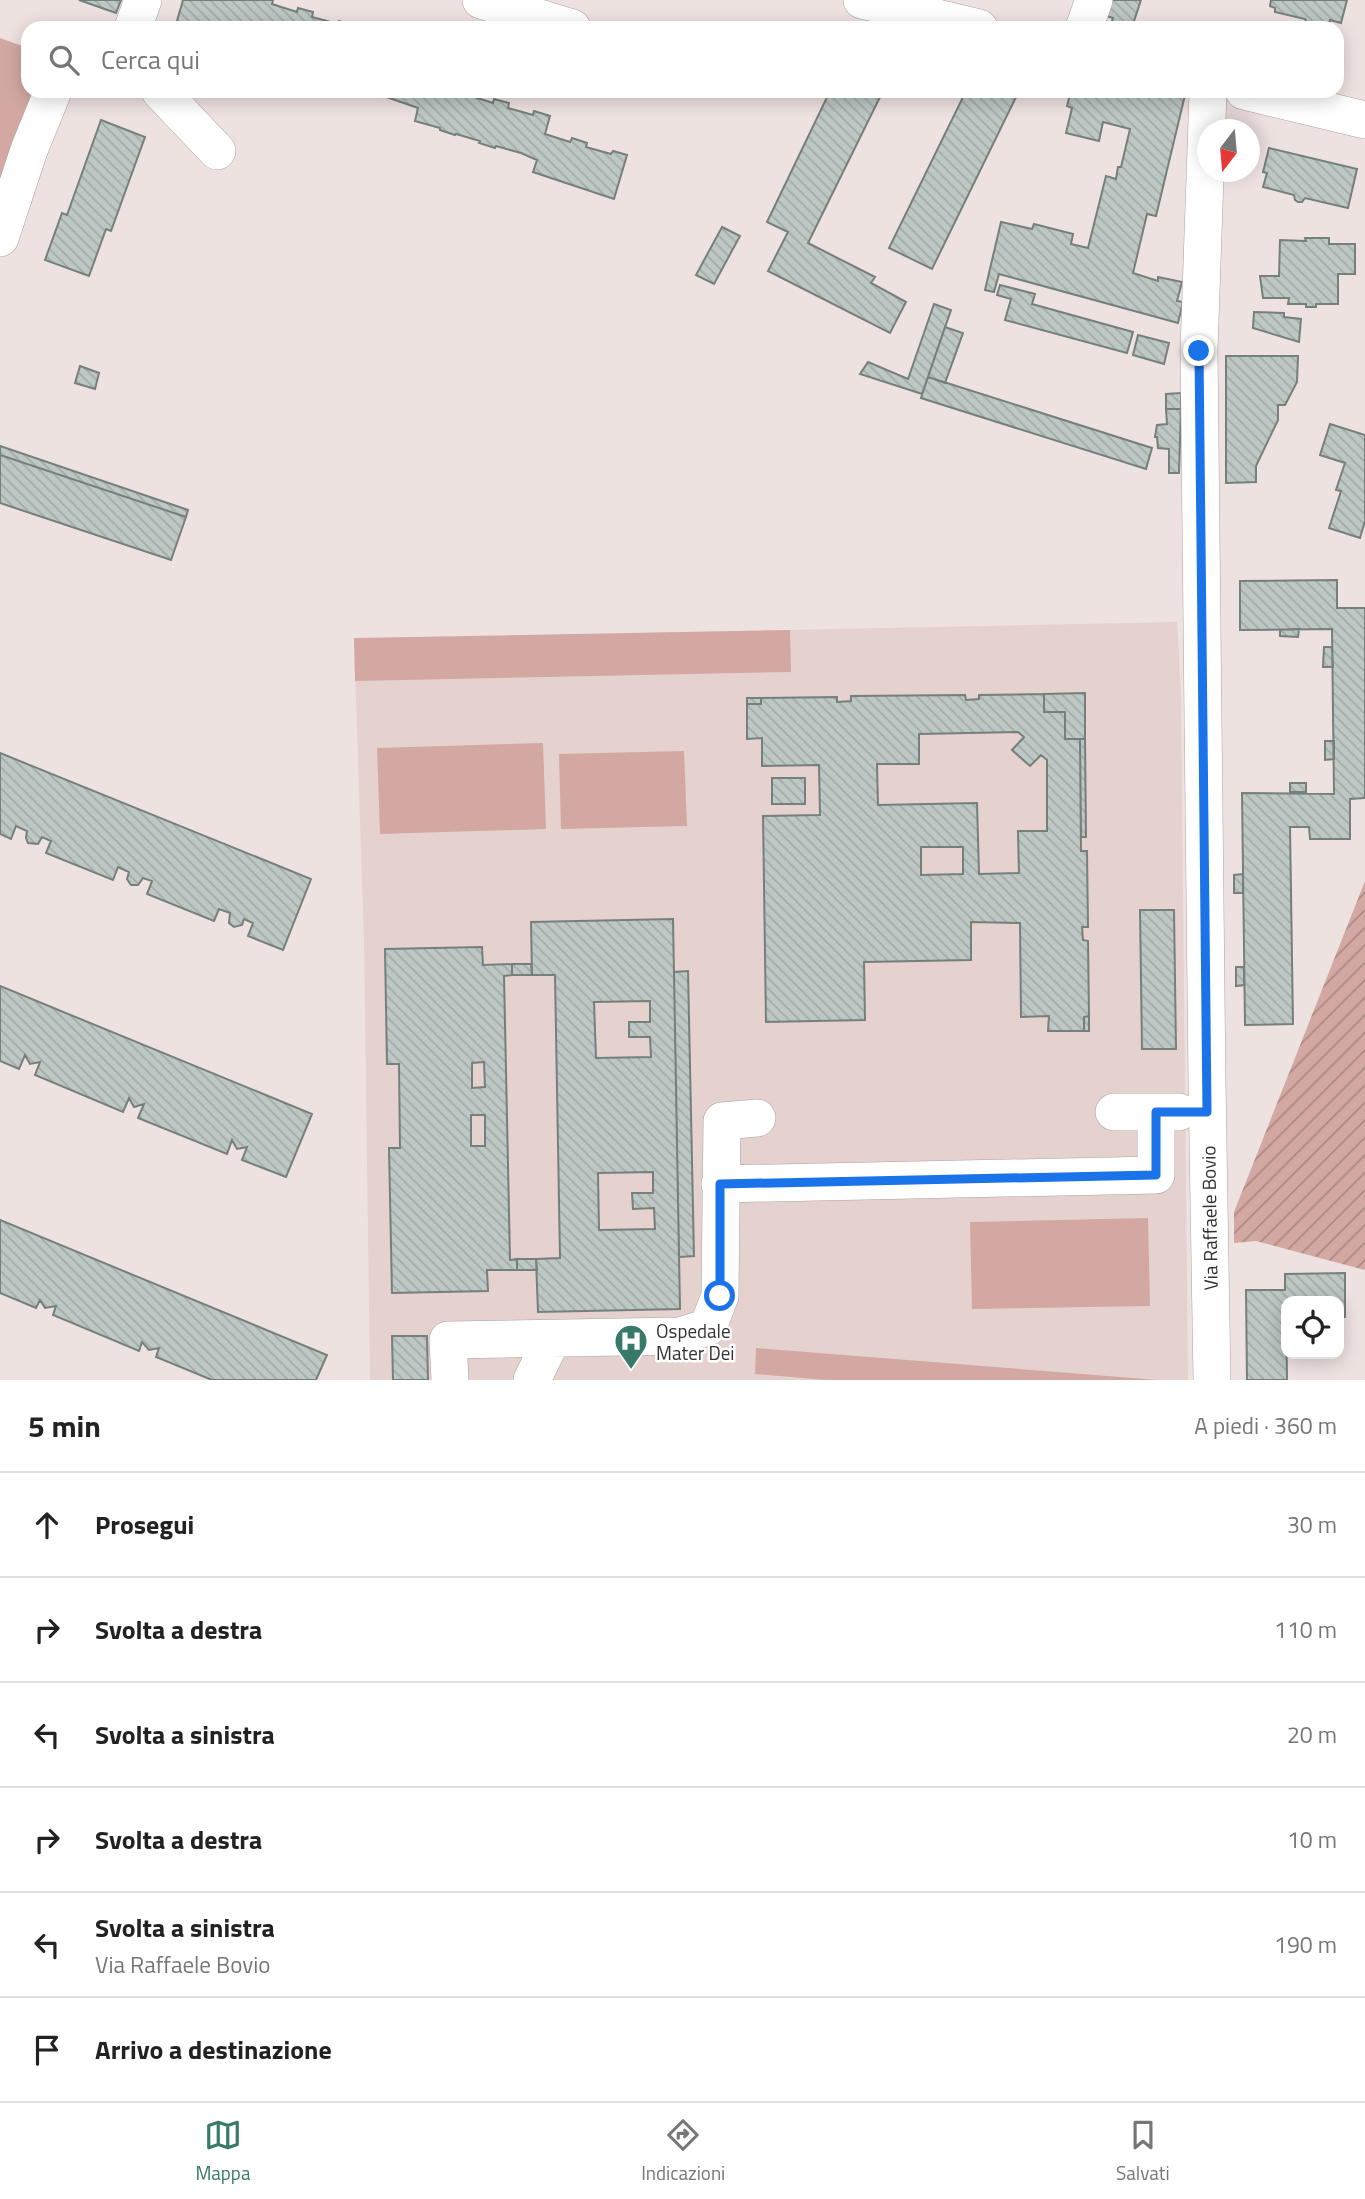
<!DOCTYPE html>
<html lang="it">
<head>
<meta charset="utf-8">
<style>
  body { margin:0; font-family:"Titillium Web",sans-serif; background:#f6f6f6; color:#222 }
  .controls { position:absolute; right:21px; bottom:21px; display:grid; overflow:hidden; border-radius:14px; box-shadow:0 4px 18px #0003 }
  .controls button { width:63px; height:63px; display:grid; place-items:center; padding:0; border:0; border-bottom:2px solid #e0e0e0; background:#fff; color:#222; font:35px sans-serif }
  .compass { position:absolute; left:1197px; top:119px; width:63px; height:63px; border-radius:50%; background:#fff; box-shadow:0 4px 18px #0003; rotate:196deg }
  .stop { position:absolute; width:21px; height:21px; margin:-16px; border:5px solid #1a73e8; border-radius:50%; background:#fff }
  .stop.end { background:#1a73e8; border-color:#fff; box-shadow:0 2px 7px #0008 }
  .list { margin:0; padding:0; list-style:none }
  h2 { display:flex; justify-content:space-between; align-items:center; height:91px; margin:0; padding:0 28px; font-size:30px }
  h2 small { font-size:23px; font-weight:400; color:#767676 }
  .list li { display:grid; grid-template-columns:46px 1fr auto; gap:21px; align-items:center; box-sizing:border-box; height:105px; padding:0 28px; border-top:2px solid #e0e0e0 }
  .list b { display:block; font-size:26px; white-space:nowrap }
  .list p { margin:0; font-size:23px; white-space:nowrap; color:#767676 }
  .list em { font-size:23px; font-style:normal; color:#767676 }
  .icon { flex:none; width:38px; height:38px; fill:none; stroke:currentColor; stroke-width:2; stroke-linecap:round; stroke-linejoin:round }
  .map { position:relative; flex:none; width:1365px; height:1380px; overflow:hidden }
  .search { position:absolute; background:#fff; box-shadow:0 4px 18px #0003; left:21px; right:21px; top:21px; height:77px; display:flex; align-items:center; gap:18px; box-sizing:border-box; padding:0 24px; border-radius:21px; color:#767676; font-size:26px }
  .sheet { height:721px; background:#fff }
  nav { display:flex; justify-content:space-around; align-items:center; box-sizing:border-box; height:98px; border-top:2px solid #e0e0e0; background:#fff; font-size:19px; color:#767676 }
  nav a { display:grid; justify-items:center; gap:4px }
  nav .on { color:#37796a }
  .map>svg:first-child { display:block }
  .built { fill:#e5d1ce }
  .park { fill:#d3a8a2 }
  .garden { fill:url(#garden-furrows) }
  .building { fill:url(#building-back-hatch); stroke:#757f7c; stroke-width:2; fill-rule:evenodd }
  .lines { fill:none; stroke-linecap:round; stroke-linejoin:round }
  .minor-casing { stroke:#aca1a0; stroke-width:38 }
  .minor { stroke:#fff; stroke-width:37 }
  .route { stroke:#1a73e8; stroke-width:9 }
  .labels { text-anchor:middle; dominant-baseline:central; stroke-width:5; stroke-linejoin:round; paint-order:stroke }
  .street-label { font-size:19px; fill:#363131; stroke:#fff }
  .poi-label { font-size:19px; fill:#363131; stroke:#fff; text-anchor:start }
</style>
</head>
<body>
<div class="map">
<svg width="1365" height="1380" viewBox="0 0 1365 1380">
  <defs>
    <pattern id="garden-furrows" width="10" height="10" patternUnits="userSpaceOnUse" patternTransform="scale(1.75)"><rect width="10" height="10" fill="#d3a8a2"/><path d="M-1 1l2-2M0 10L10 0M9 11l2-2" fill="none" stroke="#ac8985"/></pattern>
    <pattern id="building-back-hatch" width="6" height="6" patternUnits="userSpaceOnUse" patternTransform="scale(1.75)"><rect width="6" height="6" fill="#bdc7c4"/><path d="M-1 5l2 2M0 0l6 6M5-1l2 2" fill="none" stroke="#a3aba9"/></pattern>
  </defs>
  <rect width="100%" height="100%" fill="#eee2e1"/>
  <path class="built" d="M 1177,622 L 1181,693 L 1188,1380 L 370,1380 L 364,942 L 354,639 Z"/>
  <path class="park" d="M 0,38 L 28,48 L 28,91 L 43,91 L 0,208 Z
    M 790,630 L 791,672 L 355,681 L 354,638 Z
    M 543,743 L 546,829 L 380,834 L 377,748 Z
    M 684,751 L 687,826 L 561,829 L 559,754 Z
    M 1148,1218 L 1150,1306 L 972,1309 L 970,1222 Z
    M 756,1348 L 1158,1380 L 826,1380 L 755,1374 Z"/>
  <path class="garden" d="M 1365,881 L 1365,1270 L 1256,1241 L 1234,1243 L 1234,1212 Z"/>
  <path class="building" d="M 79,0 L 121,0 L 116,13 Z
    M 183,0 L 273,0 L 272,4 L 297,12 L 298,8 L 313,12 L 312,17 L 338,24 L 339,21 L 355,26 L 354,28 L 175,28 Z
    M 1104,0 L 1141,0 L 1133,24 L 1129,22 L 1127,28 L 1110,27 L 1113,18 L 1099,14 Z
    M 1271,0 L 1347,0 L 1341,23 L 1330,20 L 1328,28 L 1309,26 L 1305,19 L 1275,12 L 1275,8 L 1270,6 Z
    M 468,91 L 468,95 L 493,103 L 494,99 L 509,103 L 508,108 L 533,115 L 534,111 L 550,116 L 545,134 L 570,142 L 572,138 L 587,143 L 586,147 L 611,154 L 613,151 L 627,155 L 614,199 L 533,172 L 537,160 L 521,153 L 496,146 L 495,148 L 479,143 L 480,141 L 456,134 L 455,135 L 440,130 L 440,128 L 415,121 L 418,108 L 378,94 L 377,97 L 362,92 Z
    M 830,91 L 883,91 L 808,243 L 875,277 L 871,283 L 906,302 L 890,333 L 768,271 L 788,232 L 767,222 Z
    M 966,91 L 1019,91 L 932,269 L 889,248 Z
    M 1071,91 L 1169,91 L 1185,95 L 1156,216 L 1147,214 L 1133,273 L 1158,281 L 1158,277 L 1182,282 L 1177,301 L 1183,302 L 1178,323 L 999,274 L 994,292 L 985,290 L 1001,222 L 1032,229 L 1034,224 L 1073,234 L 1071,244 L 1088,248 L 1106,176 L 1116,179 L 1118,167 L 1121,167 L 1130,129 L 1103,122 L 1099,141 L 1066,133 L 1072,108 L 1067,106 Z
    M 101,120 L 145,137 L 111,231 L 106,229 L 89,276 L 45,260 L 62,213 L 67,215 Z
    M 1269,148 L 1357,169 L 1348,208 L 1305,198 L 1302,202 L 1298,202 L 1295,200 L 1294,195 L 1263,187 L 1267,173 L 1263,172 Z
    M 722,227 L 740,236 L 714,284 L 696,275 Z
    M 1305,238 L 1329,238 L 1329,244 L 1355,244 L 1355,274 L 1338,274 L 1338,304 L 1316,304 L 1316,307 L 1306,307 L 1306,304 L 1288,304 L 1289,298 L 1263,298 L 1260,276 L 1279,276 L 1280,240 L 1306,241 Z
    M 1000,285 L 1035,294 L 1032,304 L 1133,332 L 1127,353 L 1005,320 L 1011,299 L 997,295 Z
    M 934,304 L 951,310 L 922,394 L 860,374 L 868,362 L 908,379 Z
    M 1254,312 L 1284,313 L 1284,317 L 1301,319 L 1299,342 L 1253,328 Z
    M 945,327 L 963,333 L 945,383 L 928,377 Z
    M 1138,335 L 1169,343 L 1164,364 L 1133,355 Z
    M 1226,356 L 1298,356 L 1297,382 L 1285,405 L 1278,405 L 1278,420 L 1256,466 L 1256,482 L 1226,483 Z
    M 80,366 L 99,373 L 95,389 L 75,383 Z
    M 928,377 L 1152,448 L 1146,469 L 921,398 Z
    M 1181,393 L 1181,409 L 1166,409 L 1166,394 Z
    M 1166,409 L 1181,409 L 1179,473 L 1169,473 L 1169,449 L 1158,448 L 1157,437 L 1155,437 L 1157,425 L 1167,424 Z
    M 1330,424 L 1365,435 L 1365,521 L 1360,538 L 1329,528 L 1341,491 L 1336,490 L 1345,463 L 1320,455 Z
    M 0,446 L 188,510 L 186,517 L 0,455 Z
    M 0,455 L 186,517 L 171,560 L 0,503 Z
    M 1337,580 L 1337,608 L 1365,608 L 1365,798 L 1350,799 L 1350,839 L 1310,839 L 1309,827 L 1290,827 L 1293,1024 L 1245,1025 L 1242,793 L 1334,794 L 1332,629 L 1240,630 L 1240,581 Z
    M 1299,629 L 1298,637 L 1280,636 L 1280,630 Z
    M 1324,647 L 1332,647 L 1333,667 L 1323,667 Z
    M 1085,693 L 1085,739 L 1065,739 L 1065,712 L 1044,712 L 1044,694 Z
    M 1044,694 L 1044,712 L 1065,712 L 1065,739 L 1080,739 L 1081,851 L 1087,851 L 1088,927 L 1082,927 L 1083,940 L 1088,941 L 1089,1016 L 1084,1017 L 1084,1031 L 1048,1031 L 1049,1016 L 1021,1017 L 1020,923 L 971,922 L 971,960 L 864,962 L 865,1020 L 766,1022 L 763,816 L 820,815 L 819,765 L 762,766 L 762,738 L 747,739 L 747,704 L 761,704 L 761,698 L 837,697 L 837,702 L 851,701 L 851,696 L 965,695 L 966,700 L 979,699 L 979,695 ZM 1018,732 L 1024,737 L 1012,750 L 1030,766 L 1041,755 L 1047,760 L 1047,831 L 1018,831 L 1019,873 L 979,874 L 977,803 L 878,805 L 877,764 L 919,764 L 919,734 ZM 921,847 L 963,847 L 963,874 L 921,875 Z
    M 747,698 L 761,698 L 761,704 L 747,704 Z
    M 1080,739 L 1085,739 L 1086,837 L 1081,837 Z
    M 1325,741 L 1334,741 L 1334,759 L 1325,760 Z
    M 0,753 L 311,879 L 283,950 L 248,936 L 253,923 L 244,919 L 242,925 L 234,927 L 229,923 L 230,913 L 219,909 L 214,921 L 147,894 L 152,881 L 143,878 L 138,885 L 131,885 L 127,879 L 129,872 L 118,867 L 113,880 L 46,853 L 51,841 L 42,837 L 38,844 L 28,843 L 26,838 L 27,831 L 16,826 L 11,839 L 0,834 Z
    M 772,778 L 805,778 L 805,804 L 772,804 Z
    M 1290,783 L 1306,783 L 1306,792 L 1290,792 Z
    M 1243,874 L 1243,893 L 1234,893 L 1234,875 Z
    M 1140,910 L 1174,910 L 1176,1049 L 1142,1049 Z
    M 673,919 L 680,1309 L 538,1312 L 536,1259 L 560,1258 L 555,975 L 532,975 L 531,922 ZM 650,1001 L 650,1022 L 629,1022 L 629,1037 L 650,1037 L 651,1057 L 596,1058 L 594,1002 ZM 653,1172 L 653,1193 L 632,1193 L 633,1209 L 654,1208 L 655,1229 L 599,1230 L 598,1173 Z
    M 482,947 L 483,965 L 512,964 L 512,975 L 504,976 L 510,1260 L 517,1259 L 517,1270 L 487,1270 L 488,1291 L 392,1293 L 389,1148 L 400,1148 L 399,1064 L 387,1064 L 385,949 ZM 484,1062 L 485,1087 L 472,1088 L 472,1063 ZM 471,1115 L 485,1115 L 485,1146 L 471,1146 Z
    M 512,964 L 531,964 L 532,975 L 512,975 Z
    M 1236,967 L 1244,967 L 1244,985 L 1236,986 Z
    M 688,971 L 694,1256 L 679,1257 L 674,972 Z
    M 0,986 L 312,1114 L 286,1177 L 242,1160 L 247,1147 L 237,1149 L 232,1140 L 227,1154 L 138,1118 L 144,1104 L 134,1107 L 129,1098 L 123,1112 L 35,1075 L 40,1062 L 30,1064 L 25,1055 L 19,1069 L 0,1061 Z
    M 1089,1016 L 1089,1031 L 1084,1031 L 1084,1017 Z
    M 0,1220 L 327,1355 L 316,1380 L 212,1380 L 156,1357 L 159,1348 L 149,1350 L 142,1342 L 139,1351 L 53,1315 L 56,1306 L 45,1308 L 40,1300 L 36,1308 L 0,1293 Z
    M 517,1259 L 536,1259 L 537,1270 L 517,1270 Z
    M 1345,1273 L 1345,1317 L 1339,1317 L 1339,1301 L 1286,1301 L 1287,1380 L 1247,1380 L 1246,1290 L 1285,1290 L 1285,1274 Z
    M 392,1336 L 427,1336 L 428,1380 L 393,1380 Z"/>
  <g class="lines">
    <defs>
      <path id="minor" d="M 481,0 L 572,28
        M 862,0 L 979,28
        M 133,28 L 143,0
        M 1084,28 L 1094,0
        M 160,91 L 217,151
        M 1208,91 L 1199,350 L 1207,1083 L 1212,1380
        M 1244,91 L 1365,120
        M 0,238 L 29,150 L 53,91
        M 1114,1112 L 1179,1112
        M 720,1184 L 1156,1175 L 1156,1112
        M 450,1380 L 448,1340 L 680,1336 L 708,1327 L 720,1296 L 722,1121 L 757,1118
        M 532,1380 L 552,1339"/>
    </defs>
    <use href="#minor" class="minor-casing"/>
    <use href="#minor" class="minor"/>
  </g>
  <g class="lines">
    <path class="route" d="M 720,1296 L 720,1184 L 1156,1175 L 1156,1112 L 1207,1112 L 1199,351"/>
  </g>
  <defs>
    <symbol id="hospital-pin" viewBox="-11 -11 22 30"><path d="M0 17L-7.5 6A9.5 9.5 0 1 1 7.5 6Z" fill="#37796a" stroke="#fff"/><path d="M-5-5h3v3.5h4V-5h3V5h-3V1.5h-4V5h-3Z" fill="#fff"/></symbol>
  </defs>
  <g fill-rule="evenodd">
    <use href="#hospital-pin" x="612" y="1322" width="38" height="52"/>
  </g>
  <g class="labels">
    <g class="street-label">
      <text transform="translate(1209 1218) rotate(-91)">Via Raffaele Bovio</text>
    </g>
    <g class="poi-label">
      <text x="656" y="1330">Ospedale<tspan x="656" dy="22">Mater Dei</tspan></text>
    </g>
  </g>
</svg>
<div class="controls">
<button><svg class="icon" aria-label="locate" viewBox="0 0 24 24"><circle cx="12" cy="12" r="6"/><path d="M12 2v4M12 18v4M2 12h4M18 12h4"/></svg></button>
</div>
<svg class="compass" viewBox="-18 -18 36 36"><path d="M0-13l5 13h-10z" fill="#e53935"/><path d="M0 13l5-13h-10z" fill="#767676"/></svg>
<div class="stop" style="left:720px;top:1296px"></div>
<div class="stop end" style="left:1199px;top:351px"></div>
<div class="search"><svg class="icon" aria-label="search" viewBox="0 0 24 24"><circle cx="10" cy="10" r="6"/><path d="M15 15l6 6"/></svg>Cerca qui</div>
</div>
<section class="sheet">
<h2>5 min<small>A piedi · 360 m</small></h2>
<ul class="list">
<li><svg class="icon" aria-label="ahead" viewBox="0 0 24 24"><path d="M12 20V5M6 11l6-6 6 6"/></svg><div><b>Prosegui</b></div><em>30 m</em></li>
<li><svg class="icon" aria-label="right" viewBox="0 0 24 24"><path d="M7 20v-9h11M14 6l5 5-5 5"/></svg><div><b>Svolta a destra</b></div><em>110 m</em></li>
<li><svg class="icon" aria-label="left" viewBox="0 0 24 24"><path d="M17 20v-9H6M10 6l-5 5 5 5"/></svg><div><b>Svolta a sinistra</b></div><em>20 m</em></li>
<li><svg class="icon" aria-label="right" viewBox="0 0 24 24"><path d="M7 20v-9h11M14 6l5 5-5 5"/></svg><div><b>Svolta a destra</b></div><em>10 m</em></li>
<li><svg class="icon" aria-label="left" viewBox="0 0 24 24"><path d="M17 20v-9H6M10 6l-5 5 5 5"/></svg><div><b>Svolta a sinistra</b><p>Via Raffaele Bovio</p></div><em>190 m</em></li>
<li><svg class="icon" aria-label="arrive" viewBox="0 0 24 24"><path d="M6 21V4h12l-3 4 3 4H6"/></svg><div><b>Arrivo a destinazione</b></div></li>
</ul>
</section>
<nav>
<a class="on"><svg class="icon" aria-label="map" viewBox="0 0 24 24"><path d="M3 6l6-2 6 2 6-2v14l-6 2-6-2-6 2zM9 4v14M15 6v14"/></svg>Mappa</a>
<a><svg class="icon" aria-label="directions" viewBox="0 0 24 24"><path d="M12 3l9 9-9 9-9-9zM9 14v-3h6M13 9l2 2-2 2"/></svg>Indicazioni</a>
<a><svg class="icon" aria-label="saved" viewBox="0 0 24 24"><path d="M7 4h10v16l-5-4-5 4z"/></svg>Salvati</a>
</nav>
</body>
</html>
